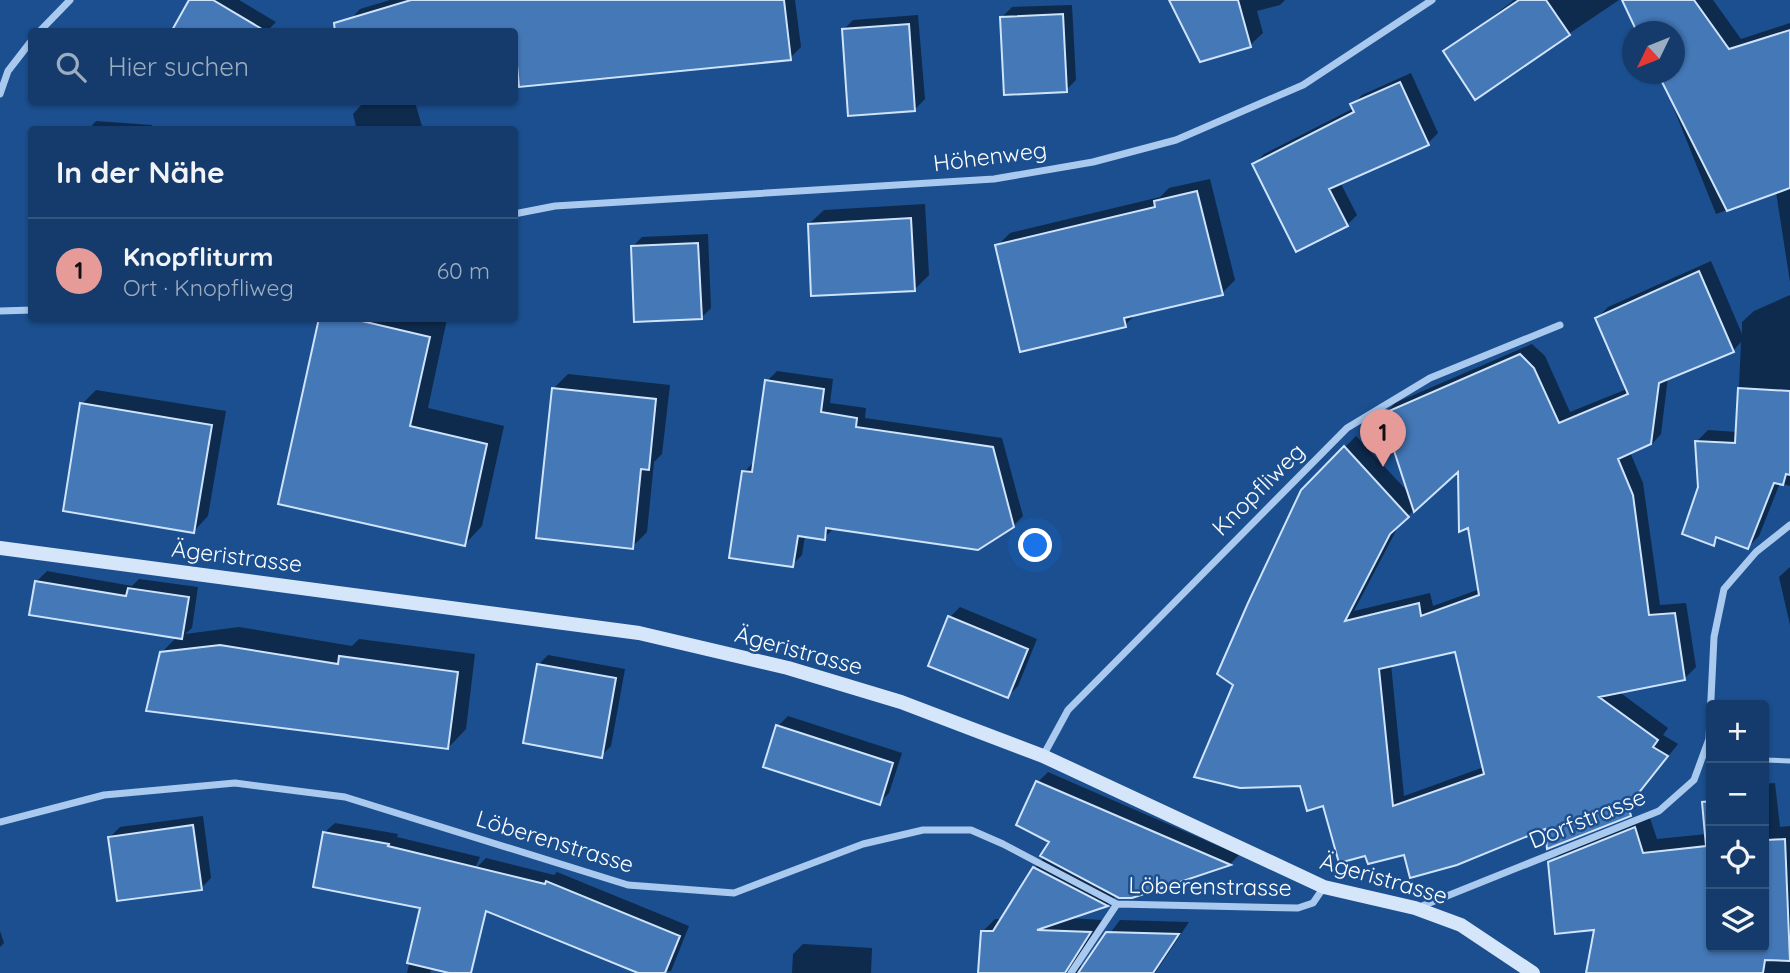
<!DOCTYPE html>
<html lang="de">
<head>
<meta charset="utf-8">
<style>
  body { margin:0; font-family:Quicksand,sans-serif; background:#214673; color:#f1f3f6 }
  .controls { position:absolute; right:21px; bottom:21px; display:grid; overflow:hidden; border-radius:7px; box-shadow:0 2px 5px #0004 }
  .controls button { width:63px; height:63px; display:grid; place-items:center; padding:0; border:0; border-bottom:2px solid #33557e; background:#143b6b; color:#f1f3f6; font:35px sans-serif }
  .compass { position:absolute; left:1622px; top:21px; width:63px; height:63px; border-radius:50%; background:#143b6b; box-shadow:0 2px 5px #0004; rotate:227deg }
  .you { position:absolute; left:1036px; top:546px; width:24px; height:24px; margin:-18px; border:5px solid #fff; border-radius:50%; background:#1a73e8; box-shadow:0 0 0 10px #1a73e833 }
  .badge { display:grid; place-items:center; width:46px; height:46px; border-radius:50%; background:#e69b98; color:#111; font-size:23px; font-weight:700 }
  .pin { position:absolute; translate:-50% -58px; filter:drop-shadow(0 2px 4px #0008) }
  .pin::after { content:''; position:absolute; top:37px; width:24px; height:21px; background:inherit; clip-path:polygon(0 0,100% 0,50% 100%) }
  .list { margin:0; padding:0; list-style:none }
  h2 { display:flex; justify-content:space-between; align-items:center; height:91px; margin:0; padding:0 28px; font-size:30px }
  h2 small { font-size:23px; font-weight:400; color:#9dadc1 }
  .list li { display:grid; grid-template-columns:46px 1fr auto; gap:21px; align-items:center; box-sizing:border-box; height:105px; padding:0 28px; border-top:2px solid #33557e }
  .list b { display:block; font-size:26px; white-space:nowrap }
  .list p { margin:0; font-size:23px; white-space:nowrap; color:#9dadc1 }
  .list em { font-size:23px; font-style:normal; color:#9dadc1 }
  .icon { flex:none; width:38px; height:38px; fill:none; stroke:currentColor; stroke-width:2; stroke-linecap:round; stroke-linejoin:round }
  .map { position:relative; flex:none; width:1790px; height:973px; overflow:hidden }
  .search { position:absolute; background:#143b6b; box-shadow:0 2px 5px #0004; left:28px; top:28px; width:490px; height:77px; display:flex; align-items:center; gap:18px; box-sizing:border-box; padding:0 24px; border-radius:7px; color:#9dadc1; font-size:26px }
  .panel { position:absolute; background:#143b6b; box-shadow:0 2px 5px #0004; left:28px; top:126px; width:490px; height:196px; border-radius:7px }
  .map>svg:first-child { display:block }
  .shadow { fill:#0007; fill-rule:evenodd }
  .building { fill:#4478b7; stroke:#cfe3fa; stroke-width:2; fill-rule:evenodd }
  .lines { fill:none; stroke-linecap:round; stroke-linejoin:round }
  .service { stroke:#a9c9ee; stroke-width:5 }
  .minor { stroke:#a9c9ee; stroke-width:7 }
  .secondary { stroke:#d6e6fa; stroke-width:14 }
  .labels { text-anchor:middle; dominant-baseline:central; stroke-width:5; stroke-linejoin:round; paint-order:stroke }
  .street-label { font-size:23px; fill:#fff; stroke:#1b4f8f }
</style>
</head>
<body>
<div class="map">
<svg width="1790" height="973" viewBox="0 0 1790 973">
  <rect width="100%" height="100%" fill="#1b4f8f"/>
  <path class="shadow" d="M 191,0 L 239,0 L 276,22 L 266,32 L 173,32 Z
    M 390,0 L 795,0 L 801,47 L 790,58 L 514,68 L 514,32 L 350,20 L 360,9 Z
    M 1171,0 L 1285,0 L 1280,5 L 1257,11 L 1263,33 L 1250,45 Z
    M 1514,0 L 1619,0 L 1475,97 L 1445,52 Z
    M 1624,0 L 1713,0 L 1741,39 L 1790,23 L 1790,282 L 1776,192 L 1716,214 L 1660,74 L 1674,74 L 1674,32 Z
    M 1072,5 L 1076,80 L 1066,90 L 1002,17 L 1012,7 Z
    M 918,15 L 925,99 L 915,109 L 843,30 L 853,20 Z
    M 1411,73 L 1438,133 L 1428,143 L 1340,182 L 1357,215 L 1347,225 L 1254,164 L 1264,154 L 1354,108 L 1353,104 L 1362,95 Z
    M 415,102 L 423,130 L 357,130 L 353,114 L 363,103 Z
    M 96,121 L 152,125 L 152,130 L 88,130 Z
    M 1210,179 L 1235,280 L 1222,293 L 1137,313 L 1125,325 L 997,246 L 1010,233 L 1160,197 L 1169,188 Z
    M 925,204 L 929,275 L 914,290 L 809,224 L 824,210 Z
    M 708,234 L 711,308 L 701,318 L 632,247 L 642,237 Z
    M 1711,261 L 1742,334 L 1742,322 L 1754,311 L 1790,295 L 1790,486 L 1780,483 L 1759,536 L 1748,547 L 1720,537 L 1713,544 L 1699,487 L 1697,441 L 1708,430 L 1737,432 L 1741,342 L 1733,351 L 1668,377 L 1661,434 L 1651,445 L 1630,452 L 1643,483 L 1660,605 L 1686,603 L 1696,667 L 1685,678 L 1618,691 L 1668,728 L 1663,735 L 1678,744 L 1634,799 L 1640,799 L 1642,803 L 1630,814 L 1406,853 L 1366,853 L 1324,804 L 1302,785 L 1235,684 L 1302,491 L 1356,436 L 1410,494 L 1384,415 L 1395,403 L 1532,344 L 1545,356 L 1570,412 L 1627,389 L 1597,318 L 1608,307 ZM 1459,468 L 1480,589 L 1433,606 L 1430,593 L 1354,611 L 1400,523 ZM 1456,650 L 1484,767 L 1404,796 L 1391,664 Z
    M 321,318 L 447,319 L 428,408 L 504,426 L 482,526 L 464,545 Z
    M 777,371 L 833,379 L 830,403 L 866,408 L 865,418 L 1002,438 L 1023,516 L 1013,526 L 835,527 L 824,538 L 805,536 L 802,555 L 792,565 L 744,472 L 754,462 L 767,381 Z
    M 568,374 L 670,385 L 662,454 L 654,462 L 647,532 L 632,547 L 553,389 Z
    M 96,390 L 226,411 L 208,516 L 194,531 L 82,404 Z
    M 1790,567 L 1790,625 L 1779,577 Z
    M 47,571 L 132,586 L 139,579 L 198,587 L 192,628 L 185,634 L 239,627 L 352,646 L 359,639 L 475,654 L 466,729 L 448,748 L 161,653 L 177,637 L 37,581 Z
    M 960,607 L 1037,639 L 1018,686 L 1008,696 L 950,617 Z
    M 548,655 L 625,669 L 611,746 L 601,756 L 538,665 Z
    M 788,716 L 902,753 L 889,793 L 879,803 L 778,726 Z
    M 1048,772 L 1239,855 L 1230,864 L 1132,896 L 1117,895 L 1107,905 L 1067,918 L 1102,920 L 1078,956 L 1081,967 L 1085,966 L 1120,920 L 1189,922 L 1155,973 L 980,973 L 982,932 L 995,919 L 1003,919 L 1035,868 L 1045,857 L 1051,841 L 1038,782 Z
    M 1775,783 L 1780,827 L 1790,826 L 1790,973 L 1588,973 L 1596,928 L 1550,863 L 1564,849 L 1649,815 L 1657,839 L 1707,834 L 1704,803 L 1711,796 L 1711,947 L 1764,947 L 1764,784 Z
    M 203,816 L 211,878 L 201,888 L 110,837 L 120,827 Z
    M 335,823 L 398,834 L 397,837 L 480,857 L 430,973 L 407,973 L 423,906 L 325,832 Z
    M 486,858 L 554,875 L 557,872 L 689,926 L 671,971 L 642,973 L 476,868 Z
    M 0,931 L 4,943 L 0,947 Z
    M 803,944 L 872,948 L 871,973 L 792,973 L 793,954 Z"/>
  <path class="building" d="M 189,0 L 213,0 L 267,32 L 171,32 Z
    M 411,0 L 784,0 L 791,60 L 519,87 L 514,32 L 335,32 L 334,23 Z
    M 1169,0 L 1238,0 L 1251,47 L 1200,62 Z
    M 1519,0 L 1546,0 L 1570,35 L 1475,100 L 1443,51 Z
    M 1622,0 L 1694,0 L 1729,49 L 1790,30 L 1790,188 L 1727,211 L 1658,74 L 1675,74 L 1675,32 L 1637,32 Z
    M 1063,14 L 1067,92 L 1004,95 L 1000,17 Z
    M 909,24 L 915,111 L 848,116 L 842,29 Z
    M 1400,82 L 1429,145 L 1329,189 L 1348,226 L 1296,252 L 1252,164 L 1354,112 L 1350,104 Z
    M 1197,191 L 1223,295 L 1124,318 L 1126,327 L 1020,352 L 995,245 L 1155,207 L 1154,201 Z
    M 911,218 L 915,291 L 811,296 L 808,224 Z
    M 698,243 L 702,319 L 634,322 L 631,246 Z
    M 1699,271 L 1734,352 L 1659,383 L 1651,444 L 1618,459 L 1633,495 L 1649,615 L 1675,613 L 1685,680 L 1599,697 L 1658,740 L 1653,747 L 1668,756 L 1626,809 L 1629,809 L 1631,816 L 1547,849 L 1545,829 L 1457,865 L 1410,878 L 1404,855 L 1368,864 L 1365,856 L 1339,863 L 1323,806 L 1307,811 L 1300,786 L 1240,788 L 1194,777 L 1233,685 L 1217,674 L 1248,603 L 1301,490 L 1344,446 L 1409,517 L 1390,534 L 1345,621 L 1419,603 L 1421,616 L 1479,595 L 1468,528 L 1459,532 L 1458,472 L 1414,512 L 1382,414 L 1520,354 L 1534,368 L 1559,423 L 1628,394 L 1595,318 ZM 1455,652 L 1484,774 L 1393,806 L 1379,669 Z
    M 319,318 L 349,318 L 430,337 L 410,426 L 487,444 L 465,546 L 278,504 Z
    M 765,380 L 824,389 L 821,412 L 857,418 L 856,427 L 993,447 L 1014,527 L 978,550 L 826,528 L 825,540 L 798,536 L 793,567 L 729,558 L 742,471 L 752,472 Z
    M 552,388 L 656,399 L 649,470 L 641,469 L 633,549 L 536,538 Z
    M 1738,388 L 1790,391 L 1790,475 L 1786,474 L 1783,485 L 1774,483 L 1748,549 L 1716,537 L 1714,546 L 1682,534 L 1698,487 L 1695,441 L 1735,443 Z
    M 80,403 L 212,425 L 194,533 L 63,511 Z
    M 35,581 L 126,596 L 128,588 L 189,597 L 182,639 L 29,615 Z
    M 948,616 L 1028,649 L 1008,698 L 928,666 Z
    M 220,645 L 338,664 L 339,656 L 458,672 L 448,749 L 146,711 L 160,652 Z
    M 537,664 L 616,678 L 602,758 L 523,743 Z
    M 776,725 L 893,763 L 880,805 L 763,767 Z
    M 1036,781 L 1231,865 L 1132,898 L 1119,898 L 1040,856 L 1049,842 L 1016,825 Z
    M 1711,801 L 1711,947 L 1764,947 L 1764,817 L 1767,840 L 1785,839 L 1790,961 L 1765,960 L 1763,973 L 1586,973 L 1594,930 L 1555,934 L 1548,862 L 1635,827 L 1643,853 L 1706,846 L 1702,802 Z
    M 193,825 L 202,890 L 117,901 L 108,837 Z
    M 323,832 L 389,844 L 388,846 L 545,884 L 546,881 L 680,936 L 665,973 L 638,973 L 486,911 L 471,973 L 449,973 L 407,963 L 420,908 L 313,887 Z
    M 1033,867 L 1108,906 L 1037,930 L 1091,932 L 1065,973 L 978,973 L 981,931 L 993,931 Z
    M 1106,932 L 1179,934 L 1153,973 L 1078,973 Z"/>
  <g class="lines">
    <path class="service" d="M 1764,760 L 1790,761"/>
    <path class="minor" d="M 39,32 L 70,0
      M 0,94 L 8,71 L 32,40
      M 514,214 L 555,206 L 994,179 L 1093,162 L 1176,140 L 1303,85 L 1432,0
      M 0,311 L 32,310
      M 1043,756 L 1068,710 L 1347,428 L 1430,378 L 1560,325
      M 0,822 L 104,795 L 235,783 L 345,797 L 628,885 L 734,893 L 863,844 L 923,830 L 971,830 L 1003,844 L 1117,904 L 1298,908 L 1313,903 L 1324,887
      M 1417,908 L 1659,811 L 1694,780 L 1709,739 L 1714,637 L 1724,589 L 1756,552 L 1790,525
      M 1071,973 L 1117,904"/>
    <path class="secondary" d="M 0,548 L 639,633 L 788,668 L 901,702 L 1043,756 L 1324,887 L 1415,908 L 1461,925 L 1533,973"/>
  </g>
  <g class="labels">
    <g class="street-label">
      <text transform="translate(990 156) rotate(-7)">Höhenweg</text>
      <text transform="translate(1258 489) rotate(-45)">Knopfliweg</text>
      <text transform="translate(237 556) rotate(7)">Ägeristrasse</text>
      <text transform="translate(799 650) rotate(15)">Ägeristrasse</text>
      <text transform="translate(1587 818) rotate(-22)">Dorfstrasse</text>
      <text transform="translate(555 841) rotate(17)">Löberenstrasse</text>
      <text transform="translate(1384 878) rotate(16)">Ägeristrasse</text>
      <text transform="translate(1210 886) rotate(1)">Löberenstrasse</text>
    </g>
  </g>
</svg>
<div class="controls">
<button>+</button>
<button>−</button>
<button><svg class="icon" aria-label="locate" viewBox="0 0 24 24"><circle cx="12" cy="12" r="6"/><path d="M12 2v4M12 18v4M2 12h4M18 12h4"/></svg></button>
<button><svg class="icon" aria-label="layers" viewBox="0 0 24 24"><path d="M12 4l9 5-9 5-9-5zM3 14l9 5 9-5"/></svg></button>
</div>
<svg class="compass" viewBox="-18 -18 36 36"><path d="M0-13l5 13h-10z" fill="#e53935"/><path d="M0 13l5-13h-10z" fill="#9dadc1"/></svg>
<div class="you"></div>
<div class="pin badge" style="left:1383px;top:467px">1</div>
<div class="search"><svg class="icon" aria-label="search" viewBox="0 0 24 24"><circle cx="10" cy="10" r="6"/><path d="M15 15l6 6"/></svg>Hier suchen</div>
<section class="panel">
<h2>In der Nähe<small></small></h2>
<ul class="list">
<li><span class="badge">1</span><div><b>Knopfliturm</b><p>Ort · Knopfliweg</p></div><em>60 m</em></li>
</ul>
</section>
</div>
</body>
</html>
